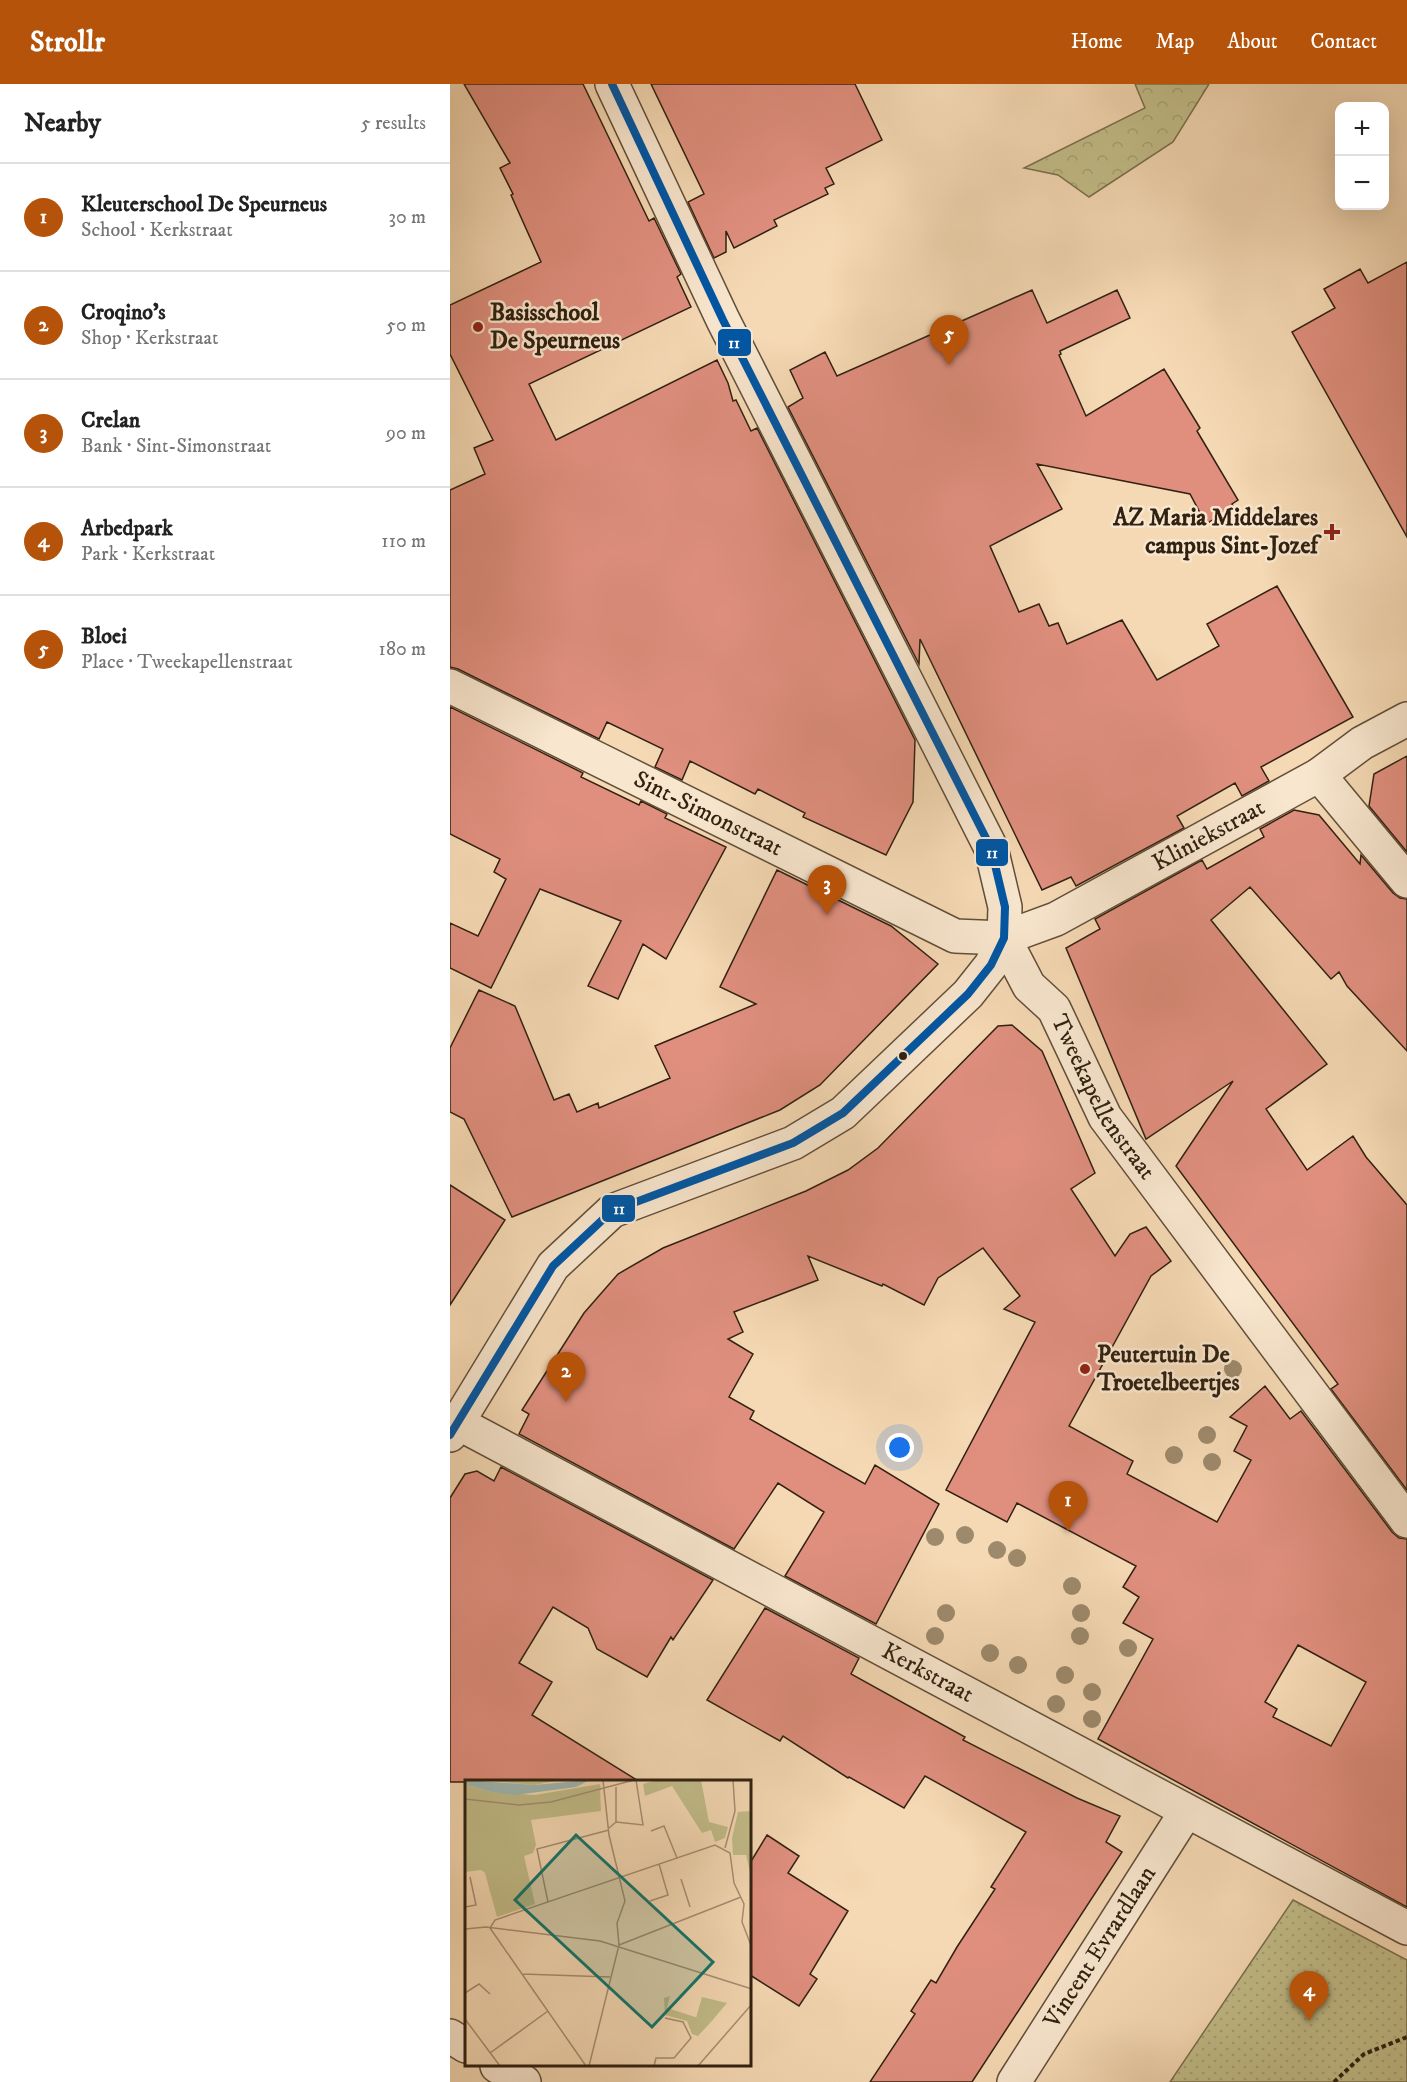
<!DOCTYPE html>
<html lang="en">
<head>
<meta charset="utf-8">
<style>
  body { margin:0; font-family:"IM FELL DW Pica",serif; background:#f2f2f2; color:#222 }
  .controls { position:absolute; right:18px; top:18px; display:grid; overflow:hidden; border-radius:12px; box-shadow:0 6px 24px #0002 }
  .controls button { width:54px; height:54px; display:grid; place-items:center; padding:0; border:0; border-bottom:2px solid #e0e0e0; background:#fff; color:#222; font:30px sans-serif }
  .you { position:absolute; left:450px; top:1364px; width:21px; height:21px; margin:-15px; border:4px solid #fff; border-radius:50%; background:#1a73e8; box-shadow:0 0 0 9px #1a73e833 }
  .badge { display:grid; place-items:center; width:39px; height:39px; border-radius:50%; background:#b45309; color:#fff; font-size:20px; font-weight:700 }
  .pin { position:absolute; translate:-50% -50px; filter:drop-shadow(0 2px 3px #0008) }
  .pin::after { content:''; position:absolute; top:32px; width:21px; height:18px; background:inherit; clip-path:polygon(0 0,100% 0,50% 100%) }
  .list { margin:0; padding:0; list-style:none }
  h2 { display:flex; justify-content:space-between; align-items:center; height:78px; margin:0; padding:0 24px; font-size:26px }
  h2 small { font-size:20px; font-weight:400; color:#767676 }
  .list li { display:grid; grid-template-columns:39px 1fr auto; gap:18px; align-items:center; box-sizing:border-box; height:108px; padding:0 24px; border-top:2px solid #e0e0e0 }
  .list b { display:block; font-size:22px; white-space:nowrap }
  .list p { margin:0; font-size:20px; white-space:nowrap; color:#767676 }
  .list em { font-size:20px; font-style:normal; color:#767676 }
  .map { position:relative; flex:none; width:957px; height:1998px; overflow:hidden }
  header { display:flex; align-items:center; gap:36px; box-sizing:border-box; height:84px; padding:0 30px; background:#b45309; color:#fff }
  header strong { font-size:28px }
  nav { display:flex; gap:33px; margin-inline-start:auto; font-size:21px }
  main { display:flex }
  aside { flex:1; background:#fff }
  .map>svg:first-child { display:block }
  .forest { fill:url(#forest-crowns); stroke:#7a6f4d; stroke-width:1.5 }
  .park { fill:url(#park-dots); stroke:#7a6f4d; stroke-width:1.5 }
  .building { fill:#e08f7f; stroke:#312111; stroke-width:1.5; fill-rule:evenodd }
  .lines { fill:none; stroke-linecap:round; stroke-linejoin:round }
  .minor-casing { stroke:#624f3a; stroke-width:36 }
  .tertiary-casing { stroke:#624f3a; stroke-width:36 }
  .path { stroke:#312111; stroke-width:4; stroke-dasharray:4.5 3; stroke-linecap:butt }
  .minor { stroke:#f8e6ce; stroke-width:33 }
  .tertiary { stroke:#f8e6ce; stroke-width:33 }
  .bus-1-casing { stroke:#f8e6ce; stroke-width:12 }
  .bus-1 { stroke:#0056a4; stroke-width:8 }
  .tree { fill:#9d896b }
  .poi-dot { fill:#8f2418; stroke:#f8e6ce; stroke-width:2 }
  .bus-dot { fill:#312111; stroke:#f8e6ce; stroke-width:2 }
  .labels { text-anchor:middle; dominant-baseline:central; stroke-width:5; stroke-linejoin:round; paint-order:stroke }
  .poi-label { font-size:24px; font-weight:bold; fill:#312111; stroke:#f8e6ce; text-anchor:start }
  .street-label { font-size:24px; fill:#312111; stroke:#f8e6ce }
  .inset-road { fill:none; stroke:#a78f73; stroke-width:1.5 }
  .view { fill:#0f766e; fill-opacity:0.15; stroke:#0f766e; stroke-width:3 }
  .inset-edge { fill:none; stroke:#312111; stroke-width:3 }
  .line-badge { stroke:#f8e6ce; stroke-width:2 }
  .badge-label { font-size:16px; text-anchor:middle; font-weight:bold; fill:#fff }
</style>
</head>
<body>
<header>
<strong>Strollr</strong>
<nav><a>Home</a><a>Map</a><a>About</a><a>Contact</a></nav>
</header>
<main>
<aside>
<h2>Nearby<small>5 results</small></h2>
<ul class="list">
<li><span class="badge">1</span><div><b>Kleuterschool De Speurneus</b><p>School · Kerkstraat</p></div><em>30 m</em></li>
<li><span class="badge">2</span><div><b>Croqino's</b><p>Shop · Kerkstraat</p></div><em>50 m</em></li>
<li><span class="badge">3</span><div><b>Crelan</b><p>Bank · Sint-Simonstraat</p></div><em>90 m</em></li>
<li><span class="badge">4</span><div><b>Arbedpark</b><p>Park · Kerkstraat</p></div><em>110 m</em></li>
<li><span class="badge">5</span><div><b>Bloei</b><p>Place · Tweekapellenstraat</p></div><em>180 m</em></li>
</ul>
</aside>
<div class="map">
<svg width="957" height="1998" viewBox="0 0 957 1998">
  <defs>
    <pattern id="forest-crowns" width="20" height="18" patternUnits="userSpaceOnUse" patternTransform="scale(1.5)"><rect width="20" height="18" fill="#c2bd89"/><path d="M2 6a3 3 0 1 1 6 0M12 15a3 3 0 1 1 6 0" fill="none" stroke="#a7a275"/></pattern>
    <pattern id="park-dots" width="8" height="8" patternUnits="userSpaceOnUse" patternTransform="scale(1.5)"><rect width="8" height="8" fill="#c2bd89"/><path d="M2 2h.1M6 6h.1" fill="none" stroke="#a7a275" stroke-width="1.8" stroke-linecap="round"/></pattern>
  </defs>
  <rect width="100%" height="100%" fill="#f5d9b4"/>
  <filter id="stains"><feTurbulence type="fractalNoise" baseFrequency=".00333" numOctaves="4"/><feColorMatrix values="0 0 0 0 .2 0 0 0 0 .09 0 0 0 0 .02 0 0 0 .5 -.17"/></filter>
  <radialGradient id="worn" r=".72"><stop offset=".6" stop-color="#630" stop-opacity="0"/><stop offset="1" stop-color="#630" stop-opacity=".3"/></radialGradient>
  <path class="forest" d="M 685,0 L 759,0 L 723,58 L 639,113 L 608,91 L 574,84 L 695,24 Z"/>
  <path class="park" d="M 843,1816 L 957,1876 L 957,1998 L 720,1998 Z"/>
  <path class="building" d="M 14,0 L 133,0 L 199,137 L 204,134 L 231,190 L 227,193 L 241,223 L 79,300 L 106,356 L 267,276 L 278,299 L 283,317 L 286,316 L 301,347 L 307,344 L 465,656 L 463,718 L 436,771 L 353,733 L 355,729 L 308,705 L 305,710 L 240,677 L 232,696 L 205,683 L 213,665 L 157,638 L 149,655 L 8,585 L 0,583 L 0,406 L 35,390 L 24,364 L 43,356 L 0,270 L 0,221 L 91,178 L 61,111 L 63,110 L 50,84 L 60,79 Z
    M 201,0 L 405,0 L 432,56 L 376,84 L 384,100 L 375,104 L 378,110 L 324,136 L 327,142 L 284,164 L 276,147 L 276,168 L 264,174 L 238,118 L 254,110 Z
    M 957,178 L 957,453 L 842,248 L 885,224 L 874,205 L 910,185 L 918,199 Z
    M 582,206 L 597,239 L 667,206 L 680,234 L 610,267 L 611,270 L 609,271 L 636,332 L 714,285 L 750,344 L 747,347 L 788,416 L 782,420 L 784,424 L 756,440 L 740,410 L 587,380 L 612,425 L 540,462 L 569,528 L 589,520 L 599,542 L 608,539 L 617,560 L 672,536 L 707,596 L 769,562 L 757,540 L 827,502 L 903,633 L 811,683 L 819,697 L 792,712 L 785,699 L 727,732 L 734,744 L 626,802 L 621,793 L 592,806 L 470,555 L 469,580 L 338,323 L 353,314 L 340,286 L 375,268 L 387,292 Z
    M 0,623 L 133,689 L 131,693 L 189,721 L 191,717 L 217,730 L 215,734 L 276,763 L 216,875 L 193,860 L 168,915 L 138,902 L 171,837 L 90,805 L 41,904 L 0,884 L 0,839 L 28,852 L 56,795 L 44,788 L 50,775 L 0,750 Z
    M 957,672 L 957,768 L 919,722 L 924,690 Z
    M 844,726 L 869,731 L 910,780 L 911,771 L 943,809 L 950,814 L 957,815 L 957,967 L 897,902 L 889,888 L 881,895 L 800,803 L 761,836 L 877,980 L 816,1025 L 857,1086 L 903,1052 L 916,1073 L 957,1121 L 957,1406 L 881,1305 L 888,1300 L 726,1082 L 783,997 L 696,1055 L 616,864 L 650,845 L 645,835 L 752,776 L 757,785 L 814,753 L 810,745 Z
    M 327,786 L 441,842 L 488,880 L 370,1001 L 330,1026 L 62,1133 L 14,1035 L 0,1028 L 0,964 L 29,906 L 65,922 L 104,1016 L 119,1010 L 127,1028 L 148,1019 L 149,1024 L 220,994 L 205,962 L 306,920 L 270,903 Z
    M 562,941 L 592,967 L 645,1089 L 621,1105 L 665,1172 L 680,1150 L 696,1143 L 721,1177 L 701,1192 L 619,1342 L 683,1377 L 677,1390 L 767,1438 L 801,1376 L 784,1367 L 797,1342 L 780,1333 L 815,1302 L 840,1335 L 851,1327 L 942,1448 L 949,1454 L 957,1455 L 957,1823 L 648,1655 L 703,1555 L 673,1539 L 689,1513 L 673,1503 L 686,1482 L 567,1419 L 557,1438 L 496,1406 L 585,1238 L 554,1225 L 570,1212 L 533,1164 L 488,1194 L 474,1221 L 433,1200 L 432,1202 L 358,1172 L 368,1196 L 284,1228 L 293,1248 L 278,1255 L 303,1270 L 279,1313 L 304,1327 L 300,1335 L 415,1400 L 425,1381 L 489,1420 L 426,1540 L 335,1492 L 374,1428 L 328,1399 L 284,1465 L 69,1350 L 79,1330 L 72,1326 L 134,1229 L 168,1190 L 213,1164 L 356,1107 L 398,1086 L 428,1064 L 548,942 ZM 848,1561 L 916,1598 L 881,1662 L 823,1633 L 827,1625 L 815,1618 Z
    M 0,1101 L 55,1136 L 0,1221 Z
    M 51,1383 L 263,1496 L 223,1556 L 221,1553 L 197,1593 L 147,1565 L 138,1544 L 103,1523 L 69,1579 L 102,1598 L 82,1631 L 190,1698 L 0,1698 L 0,1414 L 15,1390 L 27,1387 L 44,1397 Z
    M 315,1524 L 409,1574 L 401,1590 L 515,1653 L 513,1656 L 627,1714 L 670,1732 L 656,1758 L 672,1768 L 522,1998 L 420,1998 L 465,1930 L 461,1927 L 481,1896 L 486,1899 L 507,1863 L 545,1805 L 541,1803 L 576,1748 L 475,1692 L 454,1724 L 399,1693 L 398,1694 L 333,1652 L 330,1657 L 257,1616 Z
    M 317,1751 L 349,1772 L 338,1789 L 398,1827 L 360,1890 L 367,1895 L 349,1922 L 300,1891 L 300,1779 Z"/>
  <g class="lines">
    <defs>
      <g id="minor">
        <path id="s1" d="M 0,602 L 505,852 L 554,854 L 606,835 L 869,691 L 912,659 L 957,635"/>
        <path d="M 869,691 L 957,797"/>
        <path id="s2" d="M 554,854 L 579,902 L 604,925 L 655,1033 L 957,1437"/>
        <path id="s3" d="M 8,1339 L 957,1844"/>
        <path d="M 0,1952 L 16,1962"/>
        <path d="M 47,1982 L 74,1998"/>
        <path id="s4" d="M 564,1998 L 736,1728"/>
      </g>
      <path id="tertiary" d="M 0,1351 L 103,1182 L 162,1127 L 343,1059 L 393,1029 L 518,910 L 541,881 L 554,854 L 555,823 L 541,764 L 273,236 L 162,0"/>
    </defs>
    <use href="#minor" class="minor-casing"/>
    <use href="#tertiary" class="tertiary-casing"/>
    <path class="path" d="M 884,1998 L 914,1970 L 957,1953"/>
    <use href="#minor" class="minor"/>
    <use href="#tertiary" class="tertiary"/>
    <defs>
      <path id="bus-1" d="M 0,1351 L 103,1182 L 162,1127 L 343,1059 L 393,1029 L 518,910 L 541,881 L 554,854 L 555,823 L 541,764 L 273,236 L 162,0"/>
    </defs>
    <use href="#bus-1" class="bus-1-casing"/>
    <use href="#bus-1" class="bus-1"/>
  </g>
  <g class="tree">
    <circle cx="783" cy="1285" r="9"/>
    <circle cx="757" cy="1351" r="9"/>
    <circle cx="724" cy="1371" r="9"/>
    <circle cx="762" cy="1378" r="9"/>
    <circle cx="515" cy="1451" r="9"/>
    <circle cx="485" cy="1453" r="9"/>
    <circle cx="547" cy="1466" r="9"/>
    <circle cx="567" cy="1474" r="9"/>
    <circle cx="622" cy="1502" r="9"/>
    <circle cx="496" cy="1529" r="9"/>
    <circle cx="631" cy="1529" r="9"/>
    <circle cx="485" cy="1552" r="9"/>
    <circle cx="630" cy="1552" r="9"/>
    <circle cx="678" cy="1564" r="9"/>
    <circle cx="540" cy="1569" r="9"/>
    <circle cx="568" cy="1581" r="9"/>
    <circle cx="615" cy="1591" r="9"/>
    <circle cx="642" cy="1608" r="9"/>
    <circle cx="606" cy="1620" r="9"/>
    <circle cx="642" cy="1635" r="9"/>
  </g>
  <g class="poi-dot">
    <circle cx="28" cy="243" r="6"/>
    <path d="M879 439h6v6h6v6h-6v6h-6v-6h-6v-6h6z"/>
    <circle cx="635" cy="1285" r="6"/>
  </g>
  <circle class="bus-dot" cx="453" cy="972" r="5"/>
  <g class="labels">
    <g class="poi-label">
      <text x="40" y="229">Basisschool<tspan x="40" dy="28">De Speurneus</tspan></text>
      <text x="868" y="434" text-anchor="end">AZ Maria Middelares<tspan x="868" dy="28">campus Sint-Jozef</tspan></text>
      <text x="647" y="1271">Peutertuin De<tspan x="647" dy="28">Troetelbeertjes</tspan></text>
    </g>
    <g class="street-label">
      <text stroke="none"><textPath href="#s1" startOffset="288">Sint-Simonstraat</textPath></text>
      <text stroke="none"><textPath href="#s1" startOffset="842">Kliniekstraat</textPath></text>
      <text stroke="none"><textPath href="#s2" startOffset="189">Tweekapellenstraat</textPath></text>
      <text stroke="none"><textPath href="#s3" startOffset="532">Kerkstraat</textPath></text>
      <text stroke="none"><textPath href="#s4" startOffset="160">Vincent Evrardlaan</textPath></text>
    </g>
  </g>
  <g transform="translate(15 1696)">
    <rect width="286" height="286" fill="#f5d9b4"/>
    <path d="M 0,4 L 26,12 L 70,15 L 135,4 L 136,10 L 99,19 L 0,18 Z" fill="#c2bd89"/>
    <path d="M 205,216 L 202,228 L 246,242 L 233,256 L 227,254 L 222,241 L 200,235 L 199,218 Z" fill="#c2bd89"/>
    <path d="M 18,0 L 95,0 L 69,5 Z" fill="#c2bd89"/>
    <path d="M 286,31 L 286,96 L 281,75 L 268,75 L 267,58 L 273,32 Z" fill="#c2bd89"/>
    <path d="M 192,0 L 236,0 L 244,42 L 263,47 L 260,58 L 250,62 L 246,50 L 237,53 L 207,6 L 180,16 L 178,4 ZM 0,8 L 23,15 L 62,18 L 135,8 L 136,31 L 66,40 L 71,65 L 68,73 L 59,76 L 70,124 L 32,137 L 20,93 L 16,90 L 0,92 ZM 237,217 L 262,223 L 246,242 L 231,238 Z" fill="#c2bd89"/>
    <path d="M 0,0 L 69,5 L 125,0 L 111,7 L 50,15 L 26,12 L 0,4 Z" fill="#9fb9b5"/>
    <path class="inset-road" d="M 0,19 L 54,25 L 86,22 L 169,0M 151,42 L 178,45 L 171,0M 144,48 L 151,42 L 151,7M 186,51 L 199,46 L 212,78M 260,68 L 270,31 L 268,0M 216,99 L 225,127M 185,121 L 203,115 L 194,84M 83,122 L 72,69 L 144,50M 0,127 L 11,125 L 5,97M 25,148 L 30,140 L 250,65 L 265,73 L 269,103 L 279,124 L 277,142 L 287,168M 25,148 L 121,286M 0,149 L 21,147 L 135,161 L 287,209M 154,165 L 276,117M 57,194 L 145,197M 0,213 L 14,204 L 25,214M 0,239 L 35,286M 25,273 L 83,231M 124,286 L 154,165 L 152,143 L 160,121 L 144,55 L 138,0M 189,286 L 191,278 L 209,278 L 226,258 L 218,242 L 200,238M 233,286 L 287,224"/>
    <path class="view" d="M 111,55 L 248,182 L 187,247 L 50,120 Z"/>
    <rect width="286" height="286" class="inset-edge"/>
  </g>
  <g class="line-badge">
    <rect x="267" y="244" width="35" height="29" rx="6" fill="#0056a4"/>
    <rect x="525" y="754" width="34" height="29" rx="6" fill="#0056a4"/>
    <rect x="151" y="1110" width="35" height="29" rx="6" fill="#0056a4"/>
  </g>
  <g class="badge-label">
    <text x="284" y="264">11</text>
    <text x="542" y="774">11</text>
    <text x="169" y="1130">11</text>
  </g>
  <rect width="100%" height="100%" filter="url(#stains)"/>
  <rect width="100%" height="100%" fill="url(#worn)"/>
</svg>
<div class="controls">
<button>+</button>
<button>−</button>
</div>
<div class="you"></div>
<div class="pin badge" style="left:618px;top:1447px">1</div>
<div class="pin badge" style="left:116px;top:1318px">2</div>
<div class="pin badge" style="left:377px;top:831px">3</div>
<div class="pin badge" style="left:859px;top:1937px">4</div>
<div class="pin badge" style="left:499px;top:281px">5</div>
</div>
</main>
</body>
</html>
